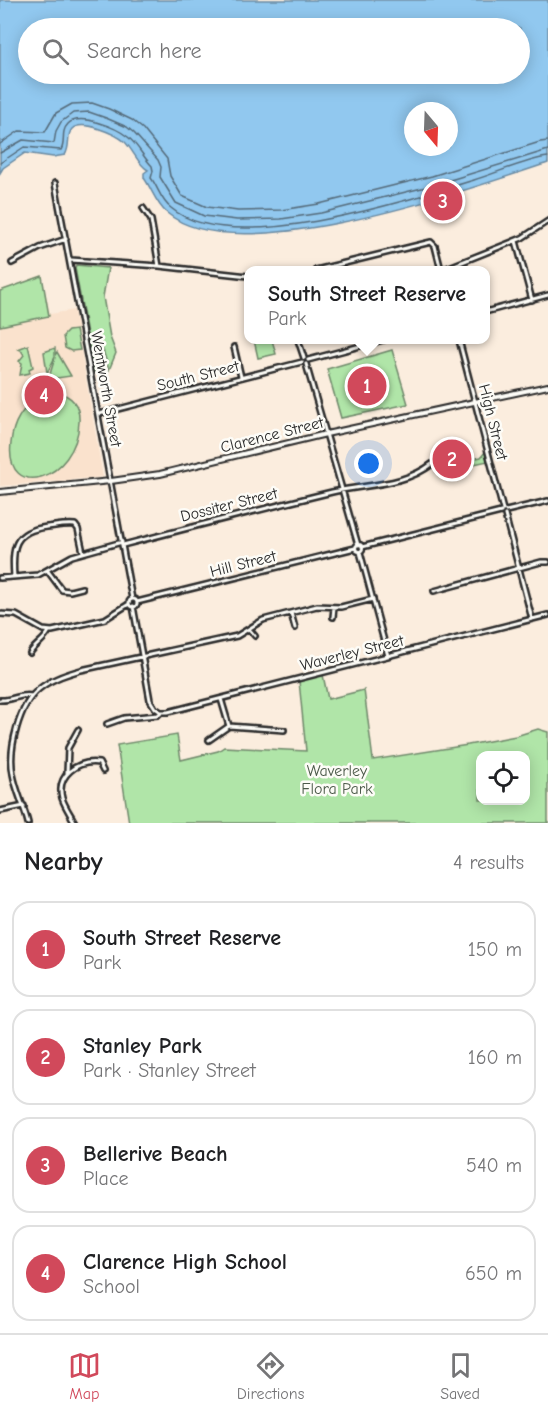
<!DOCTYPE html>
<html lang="en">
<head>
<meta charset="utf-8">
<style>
  body { margin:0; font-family:"Comic Neue",sans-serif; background:#f2f2f2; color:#202124 }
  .controls { position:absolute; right:18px; bottom:18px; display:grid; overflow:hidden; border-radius:12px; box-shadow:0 3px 15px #0003 }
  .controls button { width:54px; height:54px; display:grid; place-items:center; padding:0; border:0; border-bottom:2px solid #e0e0e0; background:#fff; color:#202124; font:30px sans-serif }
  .compass { position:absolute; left:404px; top:102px; width:54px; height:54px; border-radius:50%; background:#fff; box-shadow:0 3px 15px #0003; rotate:161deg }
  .you { position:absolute; left:369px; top:464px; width:21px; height:21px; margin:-15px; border:4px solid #fff; border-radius:50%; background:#1a73e8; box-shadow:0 0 0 9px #1a73e833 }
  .badge { display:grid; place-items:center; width:39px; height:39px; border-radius:50%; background:#d1495b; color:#fff; font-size:20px; font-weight:700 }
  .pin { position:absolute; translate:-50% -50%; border:3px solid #fff; box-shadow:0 2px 6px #0006 }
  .popup { position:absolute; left:244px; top:266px; width:246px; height:78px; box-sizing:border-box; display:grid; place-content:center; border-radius:12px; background:#fff; filter:drop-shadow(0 2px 4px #0005); font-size:20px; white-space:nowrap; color:#757577 }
  .popup b { font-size:22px; color:#202124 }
  .popup::after { content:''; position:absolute; left:50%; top:100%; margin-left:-12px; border:12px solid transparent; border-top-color:#fff }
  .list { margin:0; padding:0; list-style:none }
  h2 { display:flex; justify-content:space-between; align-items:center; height:78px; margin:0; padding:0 24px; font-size:26px }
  h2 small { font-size:20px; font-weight:400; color:#757577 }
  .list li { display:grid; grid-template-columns:39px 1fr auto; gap:18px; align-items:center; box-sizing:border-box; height:96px; margin:0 12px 12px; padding:0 12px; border:2px solid #e0e0e0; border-radius:18px }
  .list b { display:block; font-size:22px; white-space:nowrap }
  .list p { margin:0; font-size:20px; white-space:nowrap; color:#757577 }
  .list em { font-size:20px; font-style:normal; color:#757577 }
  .icon { flex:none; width:33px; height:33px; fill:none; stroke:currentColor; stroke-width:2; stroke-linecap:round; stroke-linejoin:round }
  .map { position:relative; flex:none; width:548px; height:823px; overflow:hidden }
  .search { position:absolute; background:#fff; box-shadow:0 3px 15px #0003; left:18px; right:18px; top:18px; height:66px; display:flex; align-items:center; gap:15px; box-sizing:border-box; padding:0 21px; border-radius:33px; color:#757577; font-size:22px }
  .sheet { height:510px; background:#fff }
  nav { display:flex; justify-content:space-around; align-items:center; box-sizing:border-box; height:84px; border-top:2px solid #e0e0e0; background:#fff; font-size:16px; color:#757577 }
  nav a { display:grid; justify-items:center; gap:3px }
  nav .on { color:#d1495b }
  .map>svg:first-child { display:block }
  .built { fill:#fae2cd }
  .green { fill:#b0e5a8; stroke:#6e886a; stroke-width:1.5; fill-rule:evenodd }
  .water { fill:#91c8ef; stroke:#6889a1; stroke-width:1.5; fill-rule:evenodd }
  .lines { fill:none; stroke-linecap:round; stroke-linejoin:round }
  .shore { stroke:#546a79; stroke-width:1.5 }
  .street-casing { stroke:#2b2b2b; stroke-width:8 }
  .secondary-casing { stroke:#2b2b2b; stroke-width:8 }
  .street { stroke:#fdfcf7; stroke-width:3 }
  .secondary { stroke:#fdfcf7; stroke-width:4 }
  .labels { text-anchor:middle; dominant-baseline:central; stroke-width:5; stroke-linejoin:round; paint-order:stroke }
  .street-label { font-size:16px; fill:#2b2b2b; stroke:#fdfcf7 }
  .park-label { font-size:16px; fill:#4c5a4a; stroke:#fdfcf7 }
</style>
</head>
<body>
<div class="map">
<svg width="548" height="823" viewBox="0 0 548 823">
  <rect width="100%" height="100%" fill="#fbedde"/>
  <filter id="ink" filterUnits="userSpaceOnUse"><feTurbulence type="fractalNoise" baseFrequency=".0167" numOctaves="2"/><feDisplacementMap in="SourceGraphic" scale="12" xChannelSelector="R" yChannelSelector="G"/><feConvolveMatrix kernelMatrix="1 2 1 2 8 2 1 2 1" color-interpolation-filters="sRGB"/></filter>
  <g filter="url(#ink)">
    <path class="built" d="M 42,275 L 50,314 L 74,310 L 103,477 L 0,486 L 0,290 Z"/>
    <path class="green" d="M 76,265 L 108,268 L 103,297 L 110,337 L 116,353 L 109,370 L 103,350 L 94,352 L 97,371 L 94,372 L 75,268 Z
      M 42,276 L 49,316 L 0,326 L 0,291 Z
      M 76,330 L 80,350 L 71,351 L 65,348 L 63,336 L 68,331 Z
      M 254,340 L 272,340 L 276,354 L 258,358 Z
      M 28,345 L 33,367 L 29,369 L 30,373 L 20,375 L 22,363 L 19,361 L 24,355 L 21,350 L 18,349 Z
      M 55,348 L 55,355 L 57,352 L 71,376 L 50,379 C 49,371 54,365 55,357 L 47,373 L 44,352 Z
      M 392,350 L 408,404 L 341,418 L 327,369 Z
      M 57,392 C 73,396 80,406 79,422 C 77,480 4,503 11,443 C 12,433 14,425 19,417 C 24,408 33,400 40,393 Z
      M 485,452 L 488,461 L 460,467 L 439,465 L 438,461 L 449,455 L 459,453 L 462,461 L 481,457 Z
      M 323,675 L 328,699 L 364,690 L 373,760 L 468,745 L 516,736 L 538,729 L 548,732 L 548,823 L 129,823 L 117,745 L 177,735 L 181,760 L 218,751 L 224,747 L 306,751 L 299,681 ZM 480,756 L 526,756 L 526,800 L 480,800 Z"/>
    <path class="water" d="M 0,0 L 548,0 L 548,163 C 469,189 236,272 167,213 C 156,204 152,189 144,178 L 144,173 L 148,170 C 139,166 133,150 125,142 C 116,134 82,119 72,129 C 66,135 71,146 65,155 L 53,157 L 25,153 L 3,168 L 0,173 ZM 520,28 L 520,74 L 28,74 L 28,28 ZM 413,111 L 449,111 L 449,147 L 413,147 Z"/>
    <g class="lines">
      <path class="shore" d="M 0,144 L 19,131 L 45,132 L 56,113 L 72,104 L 92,103 L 109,109 L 132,120 L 143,129 L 167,159 L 170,176 L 182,196 L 207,207 L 238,211 L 281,210 L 319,204 L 432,176 L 540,142 L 548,141
        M 0,153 L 23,140 L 54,143 L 56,131 L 61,122 L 73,113 L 89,112 L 106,118 L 127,127 L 134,133 L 158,160 L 161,167 L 160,177 L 176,203 L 204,216 L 237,220 L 281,219 L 321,213 L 434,185 L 548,150
        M 0,163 L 24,147 L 61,150 C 66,142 60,132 68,124 C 80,112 117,128 128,137 C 138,145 143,157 152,166 L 153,171 L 151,178 C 158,187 161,201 171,208 C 229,258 407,201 474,180 C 494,174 528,159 548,157"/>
      <defs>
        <path id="street" d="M 55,183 L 132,599
          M 143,208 L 151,220 L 159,266
          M 516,241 L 532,300
          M 71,260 L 159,266 L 248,276
          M 12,263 L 40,248 L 66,239
          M 316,270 L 431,242 L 435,246 L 441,270
          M 442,270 L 522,238 L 548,221
          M 485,312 L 548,295
          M 298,340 L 304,358
          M 459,340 L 503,510
          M 234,347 L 241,377
          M 308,360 L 383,340
          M 306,364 L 358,545
          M 99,414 L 302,362
          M 506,511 L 548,501
          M 505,515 L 532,619
          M355.5 548a3.5 3.5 0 1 1 7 0a3.5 3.5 0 1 1-7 0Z
          M 123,545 C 192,527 262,509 332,492 C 366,484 404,486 432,464
          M 362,547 L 501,512
          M 360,552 L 388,656
          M 47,570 L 62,590 L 70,591 L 82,588
          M 14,577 C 12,548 13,531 47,527 C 56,526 66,524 75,525 L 78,529 L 83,552
          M 0,578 L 38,575 L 72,556 L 122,542
          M 434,591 L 541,562 L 548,562
          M129 603a4 4 0 1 1 8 0a4 4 0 1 1-8 0Z
          M 137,602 L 355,548
          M 133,606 L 150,700 L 155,708 L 161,712
          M 291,613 L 295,628
          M 0,614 L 16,615 L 43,630 L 52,631 L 105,619 L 129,604
          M 333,617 L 334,607
          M 249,629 L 255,636
          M 30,653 C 35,645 45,640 49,631
          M 221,699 L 229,726 L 284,730
          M 0,700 C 12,701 21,693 32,696
          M 107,724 L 124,718 L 158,715 L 161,712 L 168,712 L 548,615
          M 209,740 L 229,726
          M 67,773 L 68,748 L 78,730
          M 0,811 L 24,806
          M 28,823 C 24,806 16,791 13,774 C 8,749 19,705 39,689 C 51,679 66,674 81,670 L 237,636 L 263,620 L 317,606 L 341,607 L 373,599
          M 75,823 C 71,815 65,807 62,798 C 56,775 78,760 99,763 L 103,771"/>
        <path id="secondary" d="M 0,492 L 111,481 L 160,474 L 326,434 L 548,386"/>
      </defs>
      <use href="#street" class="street-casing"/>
      <use href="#secondary" class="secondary-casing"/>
      <use href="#street" class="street"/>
      <use href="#secondary" class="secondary"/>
    </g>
  </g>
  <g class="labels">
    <g class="street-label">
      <text transform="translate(198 376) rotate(-14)">South Street</text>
      <text transform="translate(106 389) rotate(80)">Wentworth Street</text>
      <text transform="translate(493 422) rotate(76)">High Street</text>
      <text transform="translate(272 435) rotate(-14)">Clarence Street</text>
      <text transform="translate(229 505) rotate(-14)">Dossiter Street</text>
      <text transform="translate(243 564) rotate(-14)">Hill Street</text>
      <text transform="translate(352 653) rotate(-14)">Waverley Street</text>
    </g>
    <g class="park-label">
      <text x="337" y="771">Waverley<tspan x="337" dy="18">Flora Park</tspan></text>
    </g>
  </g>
</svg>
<div class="controls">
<button><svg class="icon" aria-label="locate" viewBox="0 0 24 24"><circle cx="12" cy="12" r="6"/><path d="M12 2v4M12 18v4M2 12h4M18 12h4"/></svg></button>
</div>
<svg class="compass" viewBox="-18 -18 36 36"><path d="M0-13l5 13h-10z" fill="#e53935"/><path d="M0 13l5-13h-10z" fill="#757577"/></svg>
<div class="you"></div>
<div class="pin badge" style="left:367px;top:386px">1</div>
<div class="popup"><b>South Street Reserve</b>Park</div>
<div class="pin badge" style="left:452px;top:459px">2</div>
<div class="pin badge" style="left:443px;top:201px">3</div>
<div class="pin badge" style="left:44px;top:395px">4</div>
<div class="search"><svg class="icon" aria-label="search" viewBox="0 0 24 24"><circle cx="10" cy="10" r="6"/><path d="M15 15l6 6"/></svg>Search here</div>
</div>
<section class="sheet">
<h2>Nearby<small>4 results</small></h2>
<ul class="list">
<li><span class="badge">1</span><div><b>South Street Reserve</b><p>Park</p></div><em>150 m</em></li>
<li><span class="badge">2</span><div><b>Stanley Park</b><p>Park · Stanley Street</p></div><em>160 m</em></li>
<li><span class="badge">3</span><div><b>Bellerive Beach</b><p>Place</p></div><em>540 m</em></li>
<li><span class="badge">4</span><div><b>Clarence High School</b><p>School</p></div><em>650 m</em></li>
</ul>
</section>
<nav>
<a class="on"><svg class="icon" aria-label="map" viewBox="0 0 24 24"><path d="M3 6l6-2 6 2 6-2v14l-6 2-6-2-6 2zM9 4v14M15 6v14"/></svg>Map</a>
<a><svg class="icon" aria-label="directions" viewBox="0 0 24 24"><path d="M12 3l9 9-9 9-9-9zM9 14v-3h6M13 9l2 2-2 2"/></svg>Directions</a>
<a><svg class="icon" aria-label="saved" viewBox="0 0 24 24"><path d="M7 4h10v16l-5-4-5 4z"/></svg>Saved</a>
</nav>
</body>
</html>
